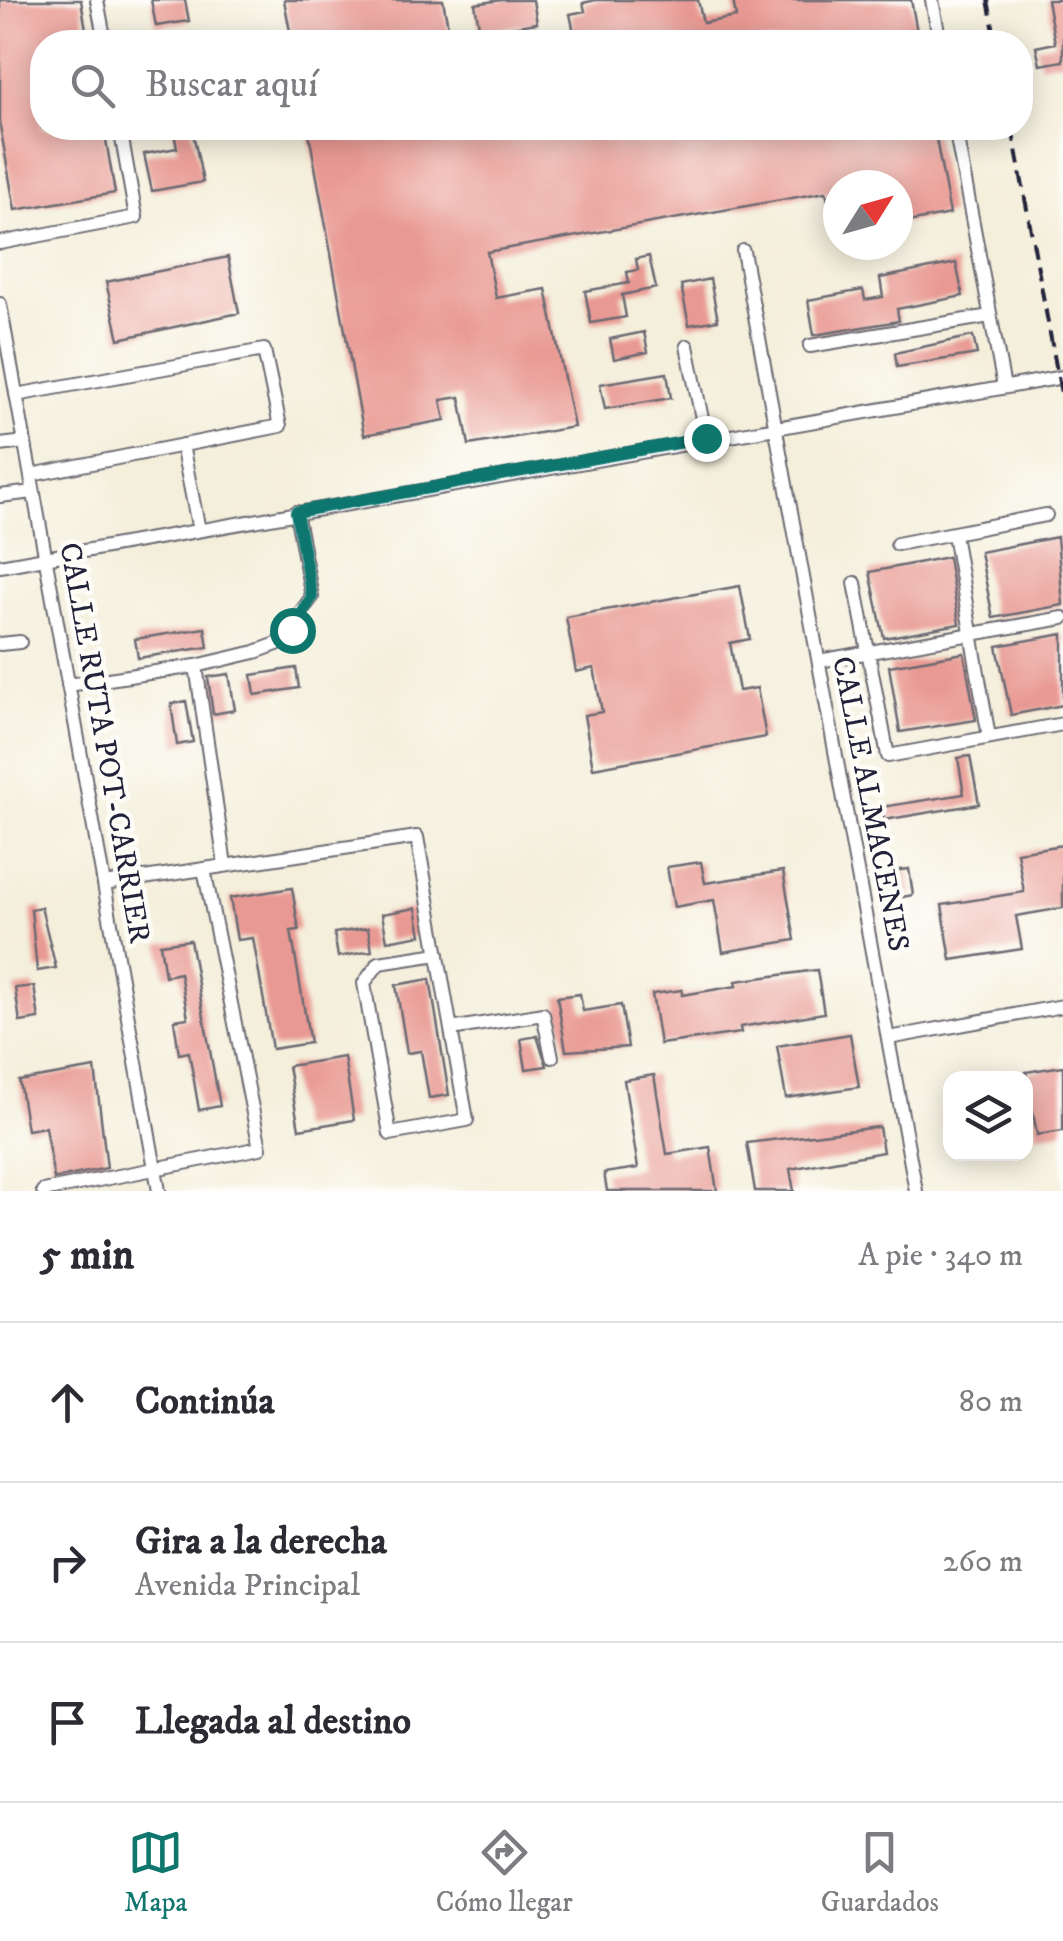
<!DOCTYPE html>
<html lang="es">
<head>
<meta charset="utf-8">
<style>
  body { margin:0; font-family:"IM FELL DW Pica",serif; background:#f2f2f3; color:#2b2b33 }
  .controls { position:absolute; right:30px; bottom:30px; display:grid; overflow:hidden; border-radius:20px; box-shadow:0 5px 25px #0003 }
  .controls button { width:90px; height:90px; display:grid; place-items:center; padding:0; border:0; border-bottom:2px solid #e1e1e2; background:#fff; color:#2b2b33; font:50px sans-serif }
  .compass { position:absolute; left:823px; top:170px; width:90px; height:90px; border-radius:50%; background:#fff; box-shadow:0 5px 25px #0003; rotate:53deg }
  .stop { position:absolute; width:30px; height:30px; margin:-22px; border:8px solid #0f766e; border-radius:50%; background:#fff }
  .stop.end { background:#0f766e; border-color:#fff; box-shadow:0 2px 10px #0008 }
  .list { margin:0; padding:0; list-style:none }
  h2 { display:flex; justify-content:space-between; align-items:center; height:130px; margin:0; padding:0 40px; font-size:42px }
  h2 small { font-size:32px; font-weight:400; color:#7c7c81 }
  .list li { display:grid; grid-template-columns:65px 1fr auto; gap:30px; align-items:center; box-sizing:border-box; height:160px; padding:0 40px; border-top:2px solid #e1e1e2 }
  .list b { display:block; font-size:38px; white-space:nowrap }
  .list p { margin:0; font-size:32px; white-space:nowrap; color:#7c7c81 }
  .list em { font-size:32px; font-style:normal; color:#7c7c81 }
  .icon { flex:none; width:55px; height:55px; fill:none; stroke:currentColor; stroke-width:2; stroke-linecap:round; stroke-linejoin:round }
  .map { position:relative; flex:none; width:1063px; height:1191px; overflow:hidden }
  .search { position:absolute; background:#fff; box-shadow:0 5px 25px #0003; left:30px; right:30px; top:30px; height:110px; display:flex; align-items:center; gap:25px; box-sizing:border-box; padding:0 35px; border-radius:40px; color:#7c7c81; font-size:38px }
  .sheet { height:610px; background:#fff }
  nav { display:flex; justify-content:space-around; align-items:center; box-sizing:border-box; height:140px; border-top:2px solid #e1e1e2; background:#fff; font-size:28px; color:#7c7c81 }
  nav a { display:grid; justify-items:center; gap:5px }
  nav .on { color:#0f766e }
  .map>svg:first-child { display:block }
  .building { fill:#e99993 }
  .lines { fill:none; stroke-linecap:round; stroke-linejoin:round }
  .minor-casing { stroke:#6c6a73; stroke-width:16 }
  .minor { stroke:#fff; stroke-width:12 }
  .rail { stroke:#22223b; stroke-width:4; stroke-dasharray:15 8; stroke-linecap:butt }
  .route { stroke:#0f766e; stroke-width:12 }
  .labels { text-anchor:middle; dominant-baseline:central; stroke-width:9; stroke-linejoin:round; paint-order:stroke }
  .street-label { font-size:30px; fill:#22223b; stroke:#fdfcf7 }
</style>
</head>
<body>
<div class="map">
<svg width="1063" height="1191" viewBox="0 0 1063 1191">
  <rect width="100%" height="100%" fill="#fdfcf7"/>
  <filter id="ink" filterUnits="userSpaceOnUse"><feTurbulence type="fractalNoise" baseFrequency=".01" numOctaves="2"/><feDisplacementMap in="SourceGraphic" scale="20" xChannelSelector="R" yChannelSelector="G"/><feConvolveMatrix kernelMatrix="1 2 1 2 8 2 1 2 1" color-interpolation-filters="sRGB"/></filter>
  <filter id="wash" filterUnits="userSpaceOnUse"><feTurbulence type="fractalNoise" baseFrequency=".0048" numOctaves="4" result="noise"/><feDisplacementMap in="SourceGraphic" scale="40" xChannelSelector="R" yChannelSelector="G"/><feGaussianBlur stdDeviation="2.25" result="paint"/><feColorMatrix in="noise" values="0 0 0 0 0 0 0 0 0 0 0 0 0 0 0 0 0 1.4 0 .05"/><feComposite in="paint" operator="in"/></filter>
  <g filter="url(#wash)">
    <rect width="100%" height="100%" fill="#f4efdb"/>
    <g id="blocks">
      <path class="building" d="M 0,0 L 81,0 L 88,42 L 42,42 L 42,128 L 104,128 L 115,193 L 15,210 L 0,126 Z
        M 151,0 L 185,0 L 189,21 L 156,26 Z
        M 284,0 L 443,0 L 451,42 L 292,42 Z
        M 501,0 L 533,0 L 537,23 L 480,32 L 475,4 Z
        M 596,0 L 698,0 L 703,23 L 736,17 L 733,0 L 911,0 L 919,42 L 576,42 L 570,14 L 585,11 L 583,3 Z
        M 1047,0 L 1063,0 L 1063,61 L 1040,65 L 1036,47 L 1055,43 Z
        M 173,128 L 192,128 L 203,182 L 152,191 L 144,154 L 177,148 Z
        M 308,128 L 934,128 L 950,214 L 898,224 L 898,185 L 838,185 L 838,230 L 834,230 L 826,192 L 487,252 L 496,298 L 546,289 L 574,427 L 469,445 L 460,397 L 441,400 L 445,420 L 364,435 Z
        M 649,256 L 656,288 L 622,295 L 626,317 L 591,323 L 585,291 L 629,283 L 627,272 L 638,270 L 636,259 Z
        M 228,257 L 239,313 L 119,339 L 106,282 Z
        M 956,263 L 963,296 L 897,309 L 899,321 L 814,335 L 808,300 L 863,290 L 865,300 L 883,297 L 880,278 Z
        M 710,279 L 718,320 L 689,325 L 681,285 Z
        M 644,332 L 648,352 L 614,359 L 610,339 Z
        M 973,336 L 977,354 L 897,367 L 895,353 Z
        M 667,373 L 671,398 L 605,409 L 600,384 Z
        M 1057,537 L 1063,605 L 993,618 L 980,552 Z
        M 948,557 L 959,624 L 884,638 L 870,572 Z
        M 740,586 L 750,639 L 730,643 L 739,691 L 757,688 L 766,737 L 593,768 L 584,715 L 602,712 L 594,668 L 576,672 L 566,617 Z
        M 205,628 L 208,647 L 138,658 L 135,639 Z
        M 1063,634 L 1063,705 L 1011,715 L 997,646 Z
        M 964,653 L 976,720 L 900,732 L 889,666 Z
        M 296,668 L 299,688 L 255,695 L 252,675 Z
        M 229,674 L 235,710 L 213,714 L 208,677 Z
        M 186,701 L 193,742 L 177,745 L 171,704 Z
        M 970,756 L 979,804 L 884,820 L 882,807 L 964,794 L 958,758 Z
        M 1063,845 L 1063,908 L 1016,916 L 1022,949 L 951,960 L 942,905 L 1024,892 L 1017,852 Z
        M 701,862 L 705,883 L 783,871 L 795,940 L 723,952 L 714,900 L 674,907 L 667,867 Z
        M 909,869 L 913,895 L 897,898 L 892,871 Z
        M 292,888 L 299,930 L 291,931 L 310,1043 L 272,1049 L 253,938 L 237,940 L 230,898 Z
        M 41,907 L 56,968 L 37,971 L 31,909 Z
        M 416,908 L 421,935 L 387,941 L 382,914 Z
        M 368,928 L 372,951 L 338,957 L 334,933 Z
        M 190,940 L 220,1106 L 199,1110 L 189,1052 L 179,1054 L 174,1020 L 188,1018 L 180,973 L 165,976 L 160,944 Z
        M 817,970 L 824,1013 L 740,1027 L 741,1033 L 660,1044 L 652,994 L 682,990 L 682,995 L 737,986 L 736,981 Z
        M 430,979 L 449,1095 L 429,1098 L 421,1051 L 407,1053 L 396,985 Z
        M 34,986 L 39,1019 L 20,1022 L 15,988 Z
        M 580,994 L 583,1011 L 621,1005 L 628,1047 L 566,1051 L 557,997 Z
        M 850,1034 L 859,1087 L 786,1098 L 777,1046 Z
        M 537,1036 L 547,1066 L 526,1069 L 521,1039 Z
        M 344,1057 L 354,1120 L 299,1129 L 288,1066 Z
        M 1063,1066 L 1063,1131 L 1037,1135 L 1026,1072 Z
        M 95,1068 L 107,1168 L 54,1179 L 45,1127 L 27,1130 L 19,1081 Z
        M 654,1075 L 667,1154 L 710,1147 L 717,1191 L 607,1191 L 604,1173 L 638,1168 L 624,1080 Z
        M 879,1127 L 883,1152 L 790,1169 L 794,1191 L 755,1191 L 747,1143 Z"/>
    </g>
  </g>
  <g filter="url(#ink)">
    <use href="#blocks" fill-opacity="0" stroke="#6c6a73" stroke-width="2.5"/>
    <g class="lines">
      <defs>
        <path id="minor" d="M 97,0 L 105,42
          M 932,0 L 940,42
          M 955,128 L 1004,387
          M 0,243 L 136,217 L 120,128
          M 743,251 L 916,1191
          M 0,304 L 159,1191
          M 687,346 L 706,438
          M 810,346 L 990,316
          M 16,395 L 264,350 L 280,426 L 31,475
          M 0,445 L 25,442
          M 182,445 L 199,530
          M 0,496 L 33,492
          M 954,534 L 989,737
          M 897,544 L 1046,515
          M 0,566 L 1063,377
          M 855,583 L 888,756 L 1063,724
          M 0,644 L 20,642
          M 819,661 L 1063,618
          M 196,666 L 225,865
          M 68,685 L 196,666 L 255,652 L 277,644 L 312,597 L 296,512
          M 104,884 L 417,837 L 467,1120 L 390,1134 L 364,983 L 379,963 L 438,954
          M 451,1029 L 543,1014 L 552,1057
          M 889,1038 L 1063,1006
          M 43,1191 L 260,1148 L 204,869"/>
      </defs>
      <use href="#minor" class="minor-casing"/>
      <use href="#minor" class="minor"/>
      <path class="rail" d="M 988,0 L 996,42
        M 1012,128 L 1063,404"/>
    </g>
  </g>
  <g class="lines" filter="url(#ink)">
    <path class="route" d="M 292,630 L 312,597 L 296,512 L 706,438"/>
  </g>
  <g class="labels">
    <g class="street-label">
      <text transform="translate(104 743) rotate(80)">CALLE RUTA POT-CARRIER</text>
      <text transform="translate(870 804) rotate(79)">CALLE ALMACENES</text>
    </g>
  </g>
</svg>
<div class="controls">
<button><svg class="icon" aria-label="layers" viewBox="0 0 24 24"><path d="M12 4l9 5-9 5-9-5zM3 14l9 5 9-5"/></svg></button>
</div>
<svg class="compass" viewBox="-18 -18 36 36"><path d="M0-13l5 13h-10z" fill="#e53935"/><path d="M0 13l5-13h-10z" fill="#7c7c81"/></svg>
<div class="stop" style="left:292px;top:630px"></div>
<div class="stop end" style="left:706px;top:438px"></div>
<div class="search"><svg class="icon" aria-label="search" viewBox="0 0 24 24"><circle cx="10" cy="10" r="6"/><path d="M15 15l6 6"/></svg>Buscar aquí</div>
</div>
<section class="sheet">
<h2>5 min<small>A pie · 340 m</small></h2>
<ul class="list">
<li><svg class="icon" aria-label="ahead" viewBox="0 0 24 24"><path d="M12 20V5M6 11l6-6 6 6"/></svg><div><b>Continúa</b></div><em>80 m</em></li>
<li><svg class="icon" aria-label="right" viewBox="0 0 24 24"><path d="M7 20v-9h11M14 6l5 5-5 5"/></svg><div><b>Gira a la derecha</b><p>Avenida Principal</p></div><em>260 m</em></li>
<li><svg class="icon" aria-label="arrive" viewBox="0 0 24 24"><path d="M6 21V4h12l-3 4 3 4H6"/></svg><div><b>Llegada al destino</b></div></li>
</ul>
</section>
<nav>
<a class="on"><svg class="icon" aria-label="map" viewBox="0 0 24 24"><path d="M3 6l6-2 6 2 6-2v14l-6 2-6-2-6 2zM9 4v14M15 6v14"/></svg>Mapa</a>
<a><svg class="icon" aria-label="directions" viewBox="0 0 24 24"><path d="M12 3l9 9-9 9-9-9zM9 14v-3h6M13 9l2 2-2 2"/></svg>Cómo llegar</a>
<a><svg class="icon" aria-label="saved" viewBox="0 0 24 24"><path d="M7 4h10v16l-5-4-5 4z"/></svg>Guardados</a>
</nav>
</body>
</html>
